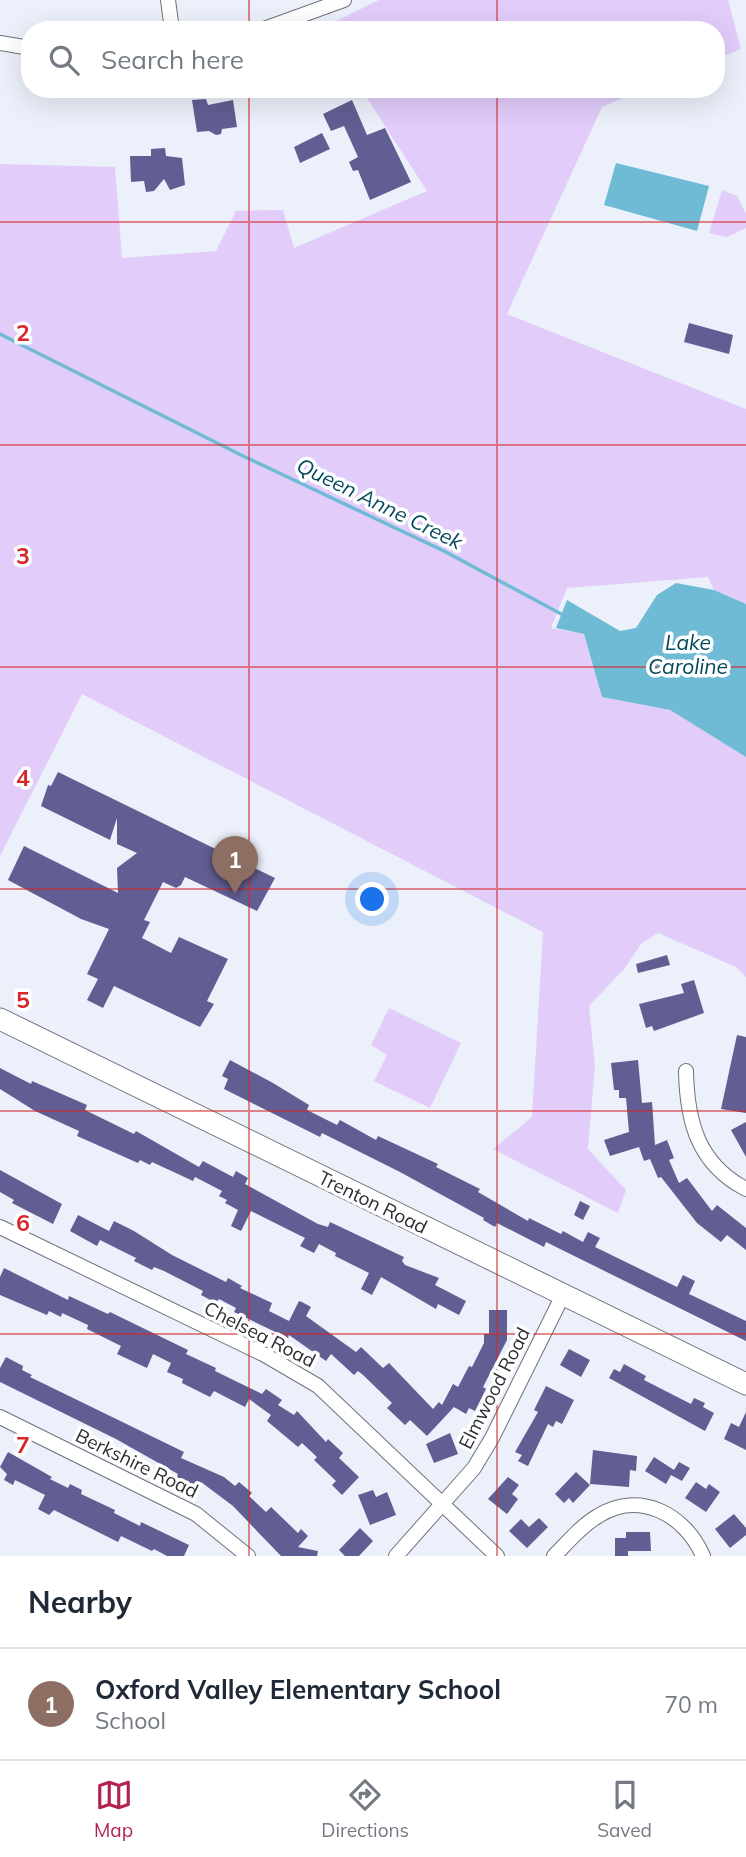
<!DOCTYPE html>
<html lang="en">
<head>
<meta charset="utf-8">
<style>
  body { margin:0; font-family:Mulish,sans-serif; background:#f2f2f3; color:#1f2937 }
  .you { position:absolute; left:373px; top:900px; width:24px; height:24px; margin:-18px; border:5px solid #fff; border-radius:50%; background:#1a73e8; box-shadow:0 0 0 10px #1a73e833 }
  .badge { display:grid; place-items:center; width:46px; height:46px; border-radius:50%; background:#b3224e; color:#fff; font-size:23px; font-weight:700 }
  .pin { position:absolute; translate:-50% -58px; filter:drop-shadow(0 2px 4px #0008) }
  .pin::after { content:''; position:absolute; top:37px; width:24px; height:21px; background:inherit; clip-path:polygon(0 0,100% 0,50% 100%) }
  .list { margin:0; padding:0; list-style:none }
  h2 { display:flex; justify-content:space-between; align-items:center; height:91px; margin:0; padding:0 28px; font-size:30px }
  h2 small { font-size:23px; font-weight:400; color:#747a83 }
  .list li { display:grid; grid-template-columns:46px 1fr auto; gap:21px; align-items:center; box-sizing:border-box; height:112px; padding:0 28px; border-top:2px solid #e0e1e3 }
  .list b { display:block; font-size:26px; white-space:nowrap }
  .list p { margin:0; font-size:23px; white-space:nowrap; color:#747a83 }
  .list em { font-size:23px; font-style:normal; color:#747a83 }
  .icon { flex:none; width:38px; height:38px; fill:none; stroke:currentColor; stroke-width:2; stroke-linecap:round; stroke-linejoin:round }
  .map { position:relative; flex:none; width:746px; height:1556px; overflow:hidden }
  .search { position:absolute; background:#fff; box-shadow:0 7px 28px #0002; left:21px; right:21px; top:21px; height:77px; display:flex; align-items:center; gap:18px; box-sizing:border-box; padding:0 24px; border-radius:28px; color:#747a83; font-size:26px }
  .sheet { height:203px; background:#fff }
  nav { display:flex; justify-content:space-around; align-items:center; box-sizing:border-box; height:98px; border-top:2px solid #e0e1e3; background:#fff; font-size:19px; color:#747a83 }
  nav a { display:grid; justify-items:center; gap:4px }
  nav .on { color:#b3224e }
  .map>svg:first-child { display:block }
  .green { fill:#e2cdfa }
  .water { fill:#6fbad4 }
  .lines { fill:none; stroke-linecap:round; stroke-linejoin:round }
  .stream { stroke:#6fbad4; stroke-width:3.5 }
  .building { fill:#615e93 }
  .minor-casing { stroke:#6e727b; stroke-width:16 }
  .secondary-casing { stroke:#6e727b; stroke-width:23 }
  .minor { stroke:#fff; stroke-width:14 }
  .secondary { stroke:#fff; stroke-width:21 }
  .grid { fill:none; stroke:#d62828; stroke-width:2; stroke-opacity:0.55 }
  .labels { text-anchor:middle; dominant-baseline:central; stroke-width:7; stroke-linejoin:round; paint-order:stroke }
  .street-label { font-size:19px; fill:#2b2d31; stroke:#fff }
  .water-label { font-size:21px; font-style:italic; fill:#054a5c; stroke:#fff }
  .grid-label { font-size:23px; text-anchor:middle; font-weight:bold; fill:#d62828; stroke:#fff; stroke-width:7; stroke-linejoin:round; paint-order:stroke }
</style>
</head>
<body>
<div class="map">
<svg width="746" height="1556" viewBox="0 0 746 1556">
  <rect width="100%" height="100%" fill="#ebf0fa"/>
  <path class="green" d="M 379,0 L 728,0 L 741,49 L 716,59 L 716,30 L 322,28 Z
    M 361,89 L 644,89 L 602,107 L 507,314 L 746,409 L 746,604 L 714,590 L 708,577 L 567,588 L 551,628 L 584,634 L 602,697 L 670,710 L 746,757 L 746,977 L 736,967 L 658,933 L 642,943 L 624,969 L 589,1006 L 595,1066 L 588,1149 L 626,1190 L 618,1213 L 493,1149 L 532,1117 L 543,932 L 82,694 L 0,856 L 0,164 L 115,167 L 122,258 L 216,251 L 236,211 L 283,210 L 294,248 L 427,191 Z
    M 722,190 L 737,196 L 746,214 L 746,228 L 727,237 L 709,233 Z
    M 389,1008 L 461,1043 L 430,1108 L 374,1081 L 387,1055 L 371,1045 Z"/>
  <path class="water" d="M 616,163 L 709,186 L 697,231 L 604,205 Z
    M 676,583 L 714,590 L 746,604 L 746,757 L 670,710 L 602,697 L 584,634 L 556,628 L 567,600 L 620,631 L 636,628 L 657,595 Z"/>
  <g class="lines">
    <path class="stream" d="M 0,334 L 241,455 L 444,551 L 565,616"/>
  </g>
  <path class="building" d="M 206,99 L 208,105 L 233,100 L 237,127 L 222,129 L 221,134 L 216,135 L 209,131 L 197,132 L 192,100 Z
    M 352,100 L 367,135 L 385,128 L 411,182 L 370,200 L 358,170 L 353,171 L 349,162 L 358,157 L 344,126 L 331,131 L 323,114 Z
    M 322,133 L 330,149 L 300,163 L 294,147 Z
    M 165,148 L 166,156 L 182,158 L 185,185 L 170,190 L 164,179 L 154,191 L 146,192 L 144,181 L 131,182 L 130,156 L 151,156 L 151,149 Z
    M 689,323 L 733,335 L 729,354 L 684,342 Z
    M 58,772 L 275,878 L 257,911 L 185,877 L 181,885 L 176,888 L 163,882 L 144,920 L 150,922 L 142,938 L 171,953 L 179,937 L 228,959 L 207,1001 L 214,1004 L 200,1027 L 114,986 L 103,1008 L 87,1000 L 98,979 L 87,974 L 109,929 L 81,919 L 8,880 L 24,846 L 118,893 L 117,868 L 137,853 L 117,844 L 117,818 L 110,840 L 41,806 L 48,785 L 51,786 Z
    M 667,955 L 670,965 L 638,973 L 636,964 Z
    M 694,980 L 704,1013 L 654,1031 L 652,1026 L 646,1028 L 639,1004 L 684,993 L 681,984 Z
    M 737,1035 L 746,1037 L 746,1113 L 721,1109 Z
    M 230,1060 L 273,1083 L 309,1105 L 307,1110 L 337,1125 L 340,1120 L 376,1140 L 378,1136 L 438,1164 L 436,1167 L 480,1189 L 478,1192 L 528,1221 L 529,1218 L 561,1234 L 563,1231 L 583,1242 L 588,1232 L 600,1238 L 595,1247 L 677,1287 L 683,1275 L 695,1281 L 689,1294 L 746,1321 L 746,1341 L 546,1242 L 544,1247 L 497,1223 L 495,1227 L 483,1220 L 484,1218 L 400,1172 L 322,1133 L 320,1137 L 224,1089 L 228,1079 L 222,1076 Z
    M 638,1060 L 642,1103 L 652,1102 L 655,1145 L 667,1140 L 674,1158 L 669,1160 L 679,1183 L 687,1178 L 712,1211 L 717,1205 L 746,1228 L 746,1250 L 727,1235 L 721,1242 L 697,1223 L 661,1177 L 658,1178 L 650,1159 L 644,1161 L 639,1147 L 610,1156 L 604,1140 L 629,1132 L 626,1098 L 619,1098 L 619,1090 L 614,1090 L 611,1063 Z
    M 0,1068 L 31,1084 L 32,1081 L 87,1105 L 85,1110 L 134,1134 L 136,1131 L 199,1167 L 203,1161 L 233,1177 L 236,1171 L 248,1178 L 245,1184 L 318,1224 L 328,1227 L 330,1222 L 404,1257 L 402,1261 L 405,1265 L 439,1278 L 435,1285 L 466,1301 L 459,1315 L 438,1304 L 436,1309 L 381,1277 L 372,1295 L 361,1289 L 369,1273 L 335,1256 L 336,1253 L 319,1244 L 314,1253 L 300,1246 L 305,1238 L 251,1211 L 241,1231 L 231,1226 L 238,1210 L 225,1203 L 227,1200 L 219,1196 L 222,1191 L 195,1177 L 193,1181 L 152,1162 L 150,1165 L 140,1160 L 138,1163 L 77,1136 L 79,1131 L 35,1111 L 0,1089 Z
    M 746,1122 L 746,1157 L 731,1130 Z
    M 0,1170 L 62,1204 L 53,1224 L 12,1203 L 14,1200 L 0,1192 Z
    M 580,1201 L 590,1206 L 583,1220 L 574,1215 Z
    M 78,1215 L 109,1231 L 114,1221 L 134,1231 L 172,1255 L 226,1282 L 228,1278 L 242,1286 L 240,1288 L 272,1303 L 269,1311 L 289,1321 L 299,1301 L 302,1302 L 311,1307 L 306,1316 L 356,1352 L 361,1347 L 383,1368 L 389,1363 L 433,1409 L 439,1402 L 442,1405 L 453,1384 L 458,1387 L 469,1366 L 472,1367 L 484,1343 L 484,1334 L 489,1334 L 489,1310 L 507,1310 L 507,1340 L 483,1387 L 486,1389 L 475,1411 L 469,1408 L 466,1414 L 454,1407 L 427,1436 L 410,1420 L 405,1425 L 387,1408 L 392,1403 L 363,1375 L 358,1371 L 354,1375 L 331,1354 L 326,1361 L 289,1335 L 288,1338 L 234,1312 L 236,1308 L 219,1299 L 216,1303 L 201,1295 L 203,1291 L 164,1271 L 154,1267 L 152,1270 L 134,1261 L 136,1258 L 100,1240 L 97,1246 L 70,1231 Z
    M 4,1268 L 68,1300 L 69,1296 L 108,1314 L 110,1312 L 188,1350 L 186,1354 L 216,1368 L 215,1371 L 262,1394 L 266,1389 L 282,1400 L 278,1405 L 294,1415 L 297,1411 L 326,1442 L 328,1439 L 343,1453 L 339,1458 L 359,1477 L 342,1495 L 332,1485 L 336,1481 L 314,1460 L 317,1457 L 302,1443 L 298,1447 L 267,1421 L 271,1415 L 249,1399 L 245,1407 L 214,1391 L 210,1397 L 182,1383 L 183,1379 L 167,1372 L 171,1363 L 153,1354 L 147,1368 L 117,1354 L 121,1346 L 87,1329 L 88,1325 L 62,1313 L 61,1317 L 49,1311 L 47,1315 L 0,1295 L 0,1277 Z
    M 569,1349 L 590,1360 L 581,1377 L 560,1365 Z
    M 6,1357 L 23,1366 L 22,1370 L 32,1375 L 30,1377 L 184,1452 L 181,1458 L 224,1477 L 235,1486 L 239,1482 L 252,1493 L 249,1496 L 266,1512 L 271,1507 L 298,1533 L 301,1529 L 308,1536 L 298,1547 L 318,1551 L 317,1556 L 281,1556 L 233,1506 L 201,1482 L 197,1490 L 176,1479 L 178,1474 L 116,1439 L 0,1382 L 0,1368 Z
    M 624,1364 L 646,1376 L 644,1380 L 691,1404 L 694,1398 L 705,1403 L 703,1407 L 714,1413 L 705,1431 L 609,1378 L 614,1369 L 620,1372 Z
    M 546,1386 L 574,1400 L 562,1424 L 556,1421 L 553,1427 L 548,1424 L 528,1466 L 518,1461 L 522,1455 L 515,1452 L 538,1412 L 534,1410 Z
    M 746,1412 L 746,1450 L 724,1439 L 731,1423 L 739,1427 Z
    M 450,1433 L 458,1454 L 434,1463 L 426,1444 Z
    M 593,1450 L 637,1456 L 636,1471 L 630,1470 L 629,1487 L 590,1484 Z
    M 8,1452 L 52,1477 L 50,1479 L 68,1488 L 70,1484 L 82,1490 L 81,1494 L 115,1510 L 114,1513 L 140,1526 L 141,1522 L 189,1545 L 184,1556 L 167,1556 L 154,1549 L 152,1551 L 121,1536 L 118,1542 L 54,1510 L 49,1515 L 38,1509 L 45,1495 L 15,1480 L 13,1485 L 4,1480 L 7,1474 L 0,1467 Z
    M 654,1457 L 674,1470 L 679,1462 L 690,1468 L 682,1481 L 671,1475 L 666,1484 L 645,1471 Z
    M 576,1472 L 590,1485 L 573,1503 L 569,1498 L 564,1503 L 555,1494 Z
    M 508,1477 L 519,1485 L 512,1494 L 518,1499 L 507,1514 L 488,1499 Z
    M 696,1482 L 706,1489 L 709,1484 L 720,1492 L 706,1512 L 685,1498 Z
    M 373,1490 L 376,1497 L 387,1492 L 396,1515 L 370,1525 L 358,1495 Z
    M 734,1514 L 746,1528 L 746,1535 L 730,1548 L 715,1529 Z
    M 539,1518 L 548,1527 L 527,1548 L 509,1531 L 521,1519 L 529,1527 Z
    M 360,1528 L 373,1541 L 359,1556 L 345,1556 L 339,1550 Z
    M 626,1532 L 650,1532 L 651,1551 L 628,1551 L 628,1556 L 615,1556 L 615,1538 L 626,1538 Z"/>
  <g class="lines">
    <defs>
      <path id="minor" d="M 168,0 L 172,30
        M 261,30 L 344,0
        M 0,43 L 30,48
        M 686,1071 C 687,1122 698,1164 746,1189
        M 0,1227 L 265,1355 L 318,1386 L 497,1556
        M 0,1417 L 196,1514 L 248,1556
        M 396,1556 L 474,1468 L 492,1438 L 563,1295
        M 554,1556 C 568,1542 581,1526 598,1516 C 639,1490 685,1514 703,1556"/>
      <path id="secondary" d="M 0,1019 L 746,1384"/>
    </defs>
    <use href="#minor" class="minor-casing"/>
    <use href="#secondary" class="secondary-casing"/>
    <use href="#minor" class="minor"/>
    <use href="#secondary" class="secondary"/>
  </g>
  <path class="grid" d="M 249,0 L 249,30M 497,0 L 497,30M 249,89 L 249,1556M 497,89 L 497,1556M 0,222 L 746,222M 0,445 L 746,445M 0,667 L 746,667M 0,889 L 746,889M 0,1111 L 746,1111M 0,1334 L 746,1334"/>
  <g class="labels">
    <g class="street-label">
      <text transform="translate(373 1202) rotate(26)">Trenton Road</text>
      <text transform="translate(260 1334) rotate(27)">Chelsea Road</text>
      <text transform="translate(494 1388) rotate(-63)">Elmwood Road</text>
      <text transform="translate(137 1463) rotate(26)">Berkshire Road</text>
    </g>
    <g class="water-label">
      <text transform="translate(380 503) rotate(26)">Queen Anne Creek</text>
      <text x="688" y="642">Lake<tspan x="688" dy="24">Caroline</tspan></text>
    </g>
  </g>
  <g class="grid-label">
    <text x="23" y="341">2</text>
    <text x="23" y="564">3</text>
    <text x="23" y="786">4</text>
    <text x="23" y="1008">5</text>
    <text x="23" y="1231">6</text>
    <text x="23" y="1453">7</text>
  </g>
</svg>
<div class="you"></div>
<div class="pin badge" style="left:235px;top:894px;background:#8d6e63">1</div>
<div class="search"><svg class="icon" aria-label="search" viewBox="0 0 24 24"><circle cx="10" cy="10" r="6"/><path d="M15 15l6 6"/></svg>Search here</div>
</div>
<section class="sheet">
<h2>Nearby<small></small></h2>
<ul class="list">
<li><span class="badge" style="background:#8d6e63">1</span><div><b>Oxford Valley Elementary School</b><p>School</p></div><em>70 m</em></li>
</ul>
</section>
<nav>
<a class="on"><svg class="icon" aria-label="map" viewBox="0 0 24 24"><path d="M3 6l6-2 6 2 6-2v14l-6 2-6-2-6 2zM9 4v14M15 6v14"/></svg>Map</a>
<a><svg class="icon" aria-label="directions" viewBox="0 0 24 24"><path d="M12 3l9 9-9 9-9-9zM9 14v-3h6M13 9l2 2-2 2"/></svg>Directions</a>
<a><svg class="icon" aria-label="saved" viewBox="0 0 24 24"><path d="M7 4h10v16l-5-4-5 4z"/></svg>Saved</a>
</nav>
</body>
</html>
